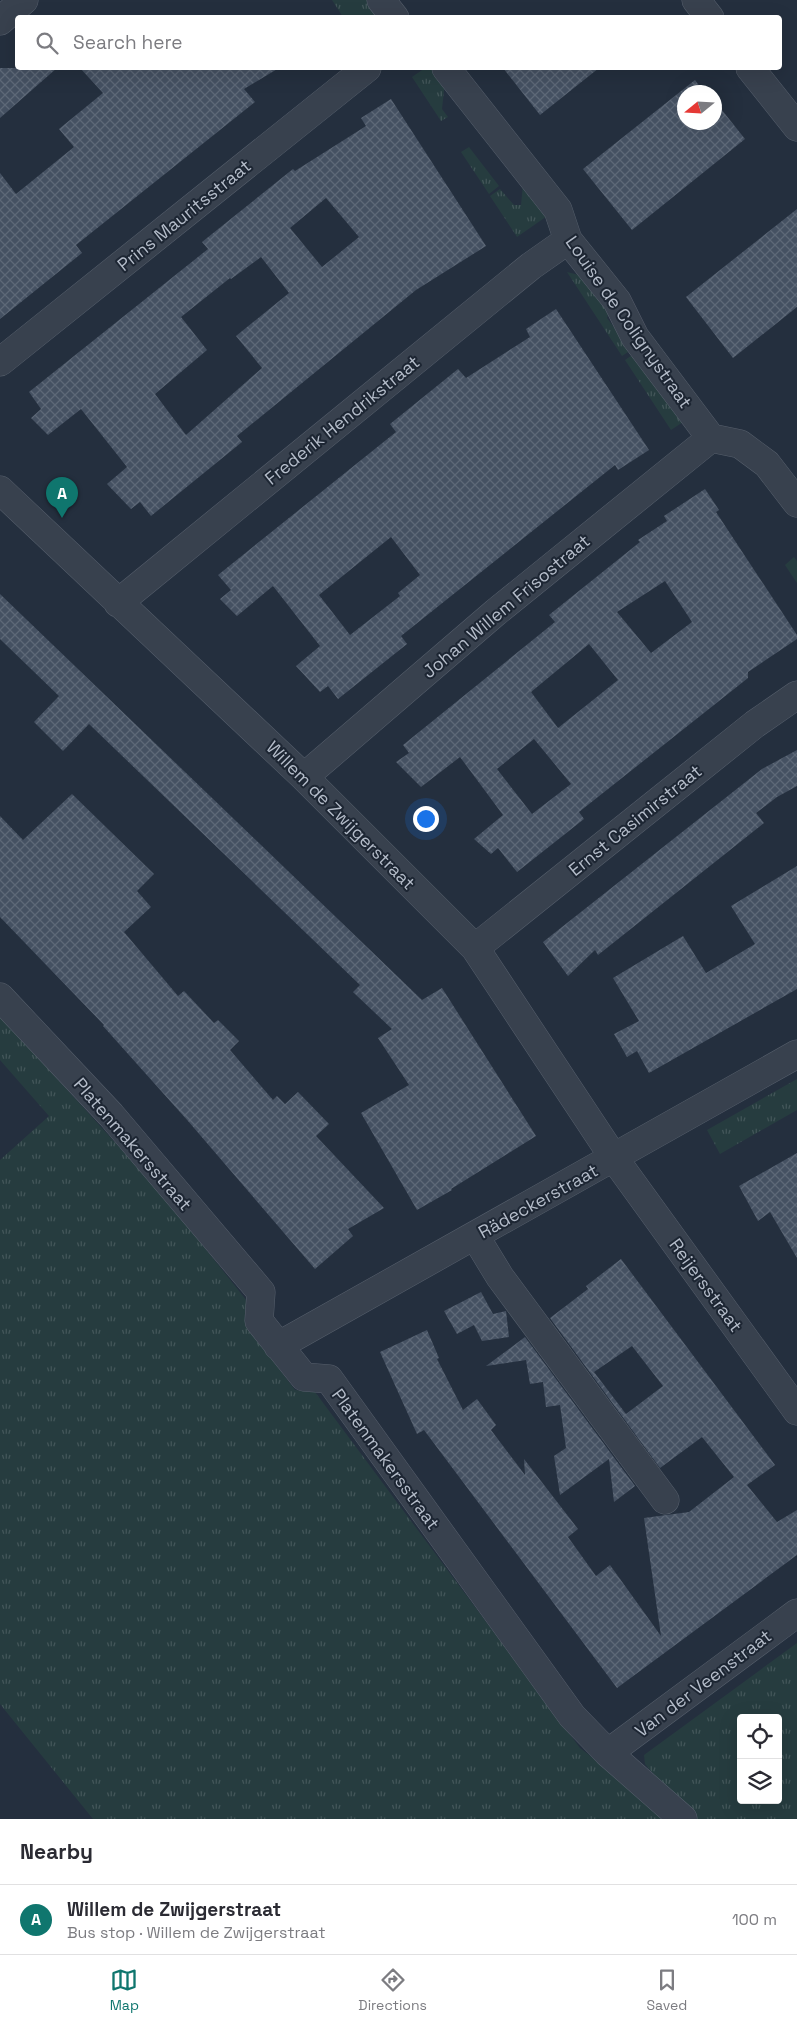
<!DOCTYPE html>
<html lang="en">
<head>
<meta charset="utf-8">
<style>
  body { margin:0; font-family:"Space Grotesk",sans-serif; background:#f2f2f3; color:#2b2b33 }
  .controls { position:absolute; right:15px; bottom:15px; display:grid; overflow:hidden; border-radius:5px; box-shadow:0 5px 20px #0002 }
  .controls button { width:45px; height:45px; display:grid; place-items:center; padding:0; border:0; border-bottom:1px solid #e1e1e2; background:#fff; color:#2b2b33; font:25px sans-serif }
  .compass { position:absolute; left:677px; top:85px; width:45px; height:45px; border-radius:50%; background:#fff; box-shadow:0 5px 20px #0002; rotate:252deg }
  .you { position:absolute; left:425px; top:818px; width:18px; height:18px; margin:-12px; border:4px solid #fff; border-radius:50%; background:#1a73e8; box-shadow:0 0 0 8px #1a73e833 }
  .badge { display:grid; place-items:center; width:32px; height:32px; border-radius:50%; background:#0f766e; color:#fff; font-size:16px; font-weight:700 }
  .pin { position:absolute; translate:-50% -41px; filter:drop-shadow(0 1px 2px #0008) }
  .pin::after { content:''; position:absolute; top:26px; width:18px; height:15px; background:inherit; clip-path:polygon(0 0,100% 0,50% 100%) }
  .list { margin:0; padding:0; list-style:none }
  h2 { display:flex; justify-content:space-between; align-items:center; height:65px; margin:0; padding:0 20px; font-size:21px }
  h2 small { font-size:16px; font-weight:400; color:#7c7c81 }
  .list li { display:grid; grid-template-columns:32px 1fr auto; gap:15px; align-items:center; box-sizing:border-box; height:70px; padding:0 20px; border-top:1px solid #e1e1e2 }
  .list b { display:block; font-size:19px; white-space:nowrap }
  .list p { margin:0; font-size:16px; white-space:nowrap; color:#7c7c81 }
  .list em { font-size:16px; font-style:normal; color:#7c7c81 }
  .icon { flex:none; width:28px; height:28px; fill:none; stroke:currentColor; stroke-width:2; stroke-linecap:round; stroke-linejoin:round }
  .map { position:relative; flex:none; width:797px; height:1819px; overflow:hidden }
  .search { position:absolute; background:#fff; box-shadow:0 5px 20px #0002; left:15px; right:15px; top:15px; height:55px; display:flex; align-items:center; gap:12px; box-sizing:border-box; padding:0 18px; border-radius:5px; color:#7c7c81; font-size:19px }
  .sheet { height:135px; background:#fff }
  nav { display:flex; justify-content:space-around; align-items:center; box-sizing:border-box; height:70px; border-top:1px solid #e1e1e2; background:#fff; font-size:14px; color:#7c7c81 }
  nav a { display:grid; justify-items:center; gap:2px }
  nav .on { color:#0f766e }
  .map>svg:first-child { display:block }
  .grass { fill:url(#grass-tufts); fill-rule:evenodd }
  .building { fill:url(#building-cross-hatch); fill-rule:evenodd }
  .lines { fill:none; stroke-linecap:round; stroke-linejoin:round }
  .minor-casing { stroke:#565f6c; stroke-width:29 }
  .minor { stroke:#38414e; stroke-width:28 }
  .labels { text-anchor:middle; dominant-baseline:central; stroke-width:4; stroke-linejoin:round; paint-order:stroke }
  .street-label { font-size:18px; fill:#b4bcc9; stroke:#1d2633 }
</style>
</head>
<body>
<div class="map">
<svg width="797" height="1819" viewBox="0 0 797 1819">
  <defs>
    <pattern id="grass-tufts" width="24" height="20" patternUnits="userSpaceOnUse" patternTransform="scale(1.25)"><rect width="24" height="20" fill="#263c3f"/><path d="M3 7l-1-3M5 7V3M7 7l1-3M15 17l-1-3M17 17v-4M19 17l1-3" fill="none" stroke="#435659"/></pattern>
    <pattern id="building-cross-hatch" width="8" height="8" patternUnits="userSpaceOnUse" patternTransform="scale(1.25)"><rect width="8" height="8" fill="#455162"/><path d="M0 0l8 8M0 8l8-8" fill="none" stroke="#5d6877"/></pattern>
  </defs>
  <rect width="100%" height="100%" fill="#242f3e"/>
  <path class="grass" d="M 332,0 L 369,0 L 378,18 L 343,17 Z
    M 425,68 L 434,68 L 445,81 L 442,109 L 448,117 L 441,121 L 412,77 Z
    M 469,147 L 499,186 L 489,194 L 461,152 Z
    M 523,184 L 550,214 L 517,237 L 490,196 L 500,189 L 514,205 L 521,205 Z
    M 567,272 L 579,275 L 609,311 L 607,318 L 631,350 L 622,356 Z
    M 635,353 L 686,420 L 671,430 L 625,360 Z
    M 794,557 L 797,561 L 797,583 L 785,565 Z
    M 0,1016 L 161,1193 L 247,1301 L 245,1324 L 295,1390 L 315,1392 L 580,1748 L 672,1819 L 93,1819 L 0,1704 L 0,1160 L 49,1116 L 0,1060 Z
    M 797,1079 L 797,1110 L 720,1154 L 707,1130 Z
    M 797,1643 L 797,1819 L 694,1819 L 650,1770 L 645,1764 L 644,1755 ZM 741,1718 L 778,1718 L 778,1800 L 741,1800 Z"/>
  <path class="building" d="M 0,68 L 57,68 L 0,118 Z
    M 80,68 L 279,68 L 244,89 L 255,102 L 76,245 L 82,253 L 0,319 L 0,173 L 16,194 L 74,147 L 59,129 L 103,93 Z
    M 503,68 L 599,68 L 540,115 Z
    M 695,80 L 704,92 L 684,92 L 684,122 L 714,122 L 714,100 L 745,139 L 632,230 L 583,169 Z
    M 391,99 L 486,246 L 416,290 L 237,436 L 242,442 L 151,516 L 140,502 L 131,509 L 107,484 L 127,467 L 81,409 L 48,435 L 31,418 L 41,409 L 29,392 L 208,249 L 202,242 L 293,169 L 295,171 L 366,126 L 361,118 ZM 326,198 L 359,237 L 322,267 L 290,228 ZM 261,257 L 289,293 L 236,336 L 262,368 L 186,435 L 155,394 L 207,350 L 181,317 L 230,278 L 231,279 Z
    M 797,209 L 797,307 L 733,358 L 686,297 Z
    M 556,309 L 649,450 L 618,470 L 615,465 L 401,636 L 407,644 L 338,699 L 328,686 L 320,692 L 296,666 L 320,646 L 273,586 L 237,616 L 220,599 L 231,590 L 218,575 L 396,432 L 390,424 L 458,369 L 466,378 L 530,337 L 526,329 ZM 391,537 L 420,575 L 398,593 L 400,596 L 350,635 L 319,595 Z
    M 705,489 L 719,510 L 716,512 L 797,635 L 797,639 L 748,672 L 748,678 L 579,812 L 584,819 L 517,872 L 498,848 L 491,854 L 474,839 L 503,815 L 460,757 L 421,787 L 396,762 L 409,753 L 403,745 L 555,622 L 549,615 L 640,542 L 638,540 L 667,521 L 664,516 ZM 665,581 L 692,622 L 651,653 L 617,612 ZM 589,644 L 618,680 L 558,728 L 531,692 ZM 534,739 L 571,784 L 532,814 L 497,769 Z
    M 0,594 L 422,1000 L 442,988 L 536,1136 L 451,1189 L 452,1190 L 417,1210 L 361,1113 L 409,1085 L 378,1038 L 392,1029 L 353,992 L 360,985 L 89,724 L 63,751 L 34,722 L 59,696 L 0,639 Z
    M 797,750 L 797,786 L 777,797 L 756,813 L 764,823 L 598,955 L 595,950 L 568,976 L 543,942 L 762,769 Z
    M 72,794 L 154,874 L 137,891 L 151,907 L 124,932 L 178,996 L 184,991 L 214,1023 L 218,1020 L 239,1041 L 230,1050 L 273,1100 L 277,1096 L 285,1104 L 298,1092 L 329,1124 L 316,1136 L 384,1208 L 348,1229 L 353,1236 L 315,1269 L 188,1121 L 103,1026 L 104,1025 L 0,917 L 0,816 L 23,840 Z
    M 797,866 L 797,989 L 649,1073 L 637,1051 L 627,1057 L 614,1034 L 639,1021 L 613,978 L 683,936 L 706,973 L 755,944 L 731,906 Z
    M 797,1153 L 797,1258 L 770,1212 L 758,1221 L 739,1186 Z
    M 621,1259 L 775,1465 L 747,1485 L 777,1522 L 797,1510 L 797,1555 L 617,1688 L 424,1430 L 417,1434 L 380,1352 L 427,1330 L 439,1358 L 437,1359 L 463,1410 L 477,1399 L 496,1425 L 491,1430 L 525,1475 L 524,1459 L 578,1529 L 568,1537 L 596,1576 L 610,1565 L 661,1636 L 644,1518 L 689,1512 L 734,1477 L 702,1437 L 660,1468 L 550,1318 L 588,1289 L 586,1286 ZM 632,1346 L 663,1386 L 626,1414 L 594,1372 Z
    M 481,1292 L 493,1314 L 506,1311 L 509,1337 L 482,1341 L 474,1325 L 457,1334 L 444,1311 Z
    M 525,1337 L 635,1486 L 614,1502 L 609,1459 L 560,1495 L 554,1456 L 566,1448 L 560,1405 L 546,1407 L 543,1382 L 530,1384 L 526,1360 L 486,1366 Z"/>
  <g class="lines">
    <defs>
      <path id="minor" d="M 381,0 L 395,18
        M 696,0 L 710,18
        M 0,21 L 24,0
        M 446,68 L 558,210 L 568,240 L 617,301 L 635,337 L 711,438 L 740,444 L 767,464 L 797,503
        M 750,68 L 797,127
        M 0,362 L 367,68
        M 0,490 L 304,777 L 475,948 L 614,1158 L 797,1411
        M 118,603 L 531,266 L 568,240
        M 304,777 L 496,612 L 711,438
        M 475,948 L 755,724 L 797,695
        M 0,997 L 111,1115 L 261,1292 L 259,1321 L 304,1377 L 329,1379 L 572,1716 L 608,1753 L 683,1819
        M 475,1236 L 500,1277 L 665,1500
        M 278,1346 L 797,1054
        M 608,1753 L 797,1613"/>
    </defs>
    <use href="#minor" class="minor-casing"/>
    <use href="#minor" class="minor"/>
  </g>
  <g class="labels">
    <g class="street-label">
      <text transform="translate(184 215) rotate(-39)">Prins Mauritsstraat</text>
      <text transform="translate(629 322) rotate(55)">Louise de Colignystraat</text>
      <text transform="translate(342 420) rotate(-39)">Frederik Hendrikstraat</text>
      <text transform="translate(506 606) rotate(-40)">Johan Willem Frisostraat</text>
      <text transform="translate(341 815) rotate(45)">Willem de Zwijgerstraat</text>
      <text transform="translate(635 820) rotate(-39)">Ernst Casimirstraat</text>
      <text transform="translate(133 1144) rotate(49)">Platenmakersstraat</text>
      <text transform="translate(538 1201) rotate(-29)">Rädeckerstraat</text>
      <text transform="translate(706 1285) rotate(54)">Reijersstraat</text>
      <text transform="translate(386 1459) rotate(54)">Platenmakersstraat</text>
      <text transform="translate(703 1683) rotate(-37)">Van der Veenstraat</text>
    </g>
  </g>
</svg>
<div class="controls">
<button><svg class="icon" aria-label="locate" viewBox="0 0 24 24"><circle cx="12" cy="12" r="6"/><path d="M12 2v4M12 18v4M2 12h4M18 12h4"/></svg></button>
<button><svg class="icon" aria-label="layers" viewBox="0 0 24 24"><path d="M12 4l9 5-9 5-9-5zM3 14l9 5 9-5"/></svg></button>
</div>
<svg class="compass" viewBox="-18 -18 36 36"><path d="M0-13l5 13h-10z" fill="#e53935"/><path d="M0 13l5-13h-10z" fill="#7c7c81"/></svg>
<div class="you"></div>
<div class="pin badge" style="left:62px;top:518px">A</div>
<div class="search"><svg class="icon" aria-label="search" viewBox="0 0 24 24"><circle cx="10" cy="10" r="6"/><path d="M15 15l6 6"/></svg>Search here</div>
</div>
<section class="sheet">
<h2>Nearby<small></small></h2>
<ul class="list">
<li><span class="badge">A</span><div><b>Willem de Zwijgerstraat</b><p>Bus stop · Willem de Zwijgerstraat</p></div><em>100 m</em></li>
</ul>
</section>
<nav>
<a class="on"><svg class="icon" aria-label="map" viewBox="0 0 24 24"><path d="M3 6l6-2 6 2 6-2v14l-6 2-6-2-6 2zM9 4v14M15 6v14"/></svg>Map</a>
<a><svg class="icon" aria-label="directions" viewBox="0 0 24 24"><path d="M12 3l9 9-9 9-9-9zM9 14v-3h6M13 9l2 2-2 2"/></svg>Directions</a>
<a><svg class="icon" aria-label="saved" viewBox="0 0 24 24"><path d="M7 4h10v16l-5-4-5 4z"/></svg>Saved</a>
</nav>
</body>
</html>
